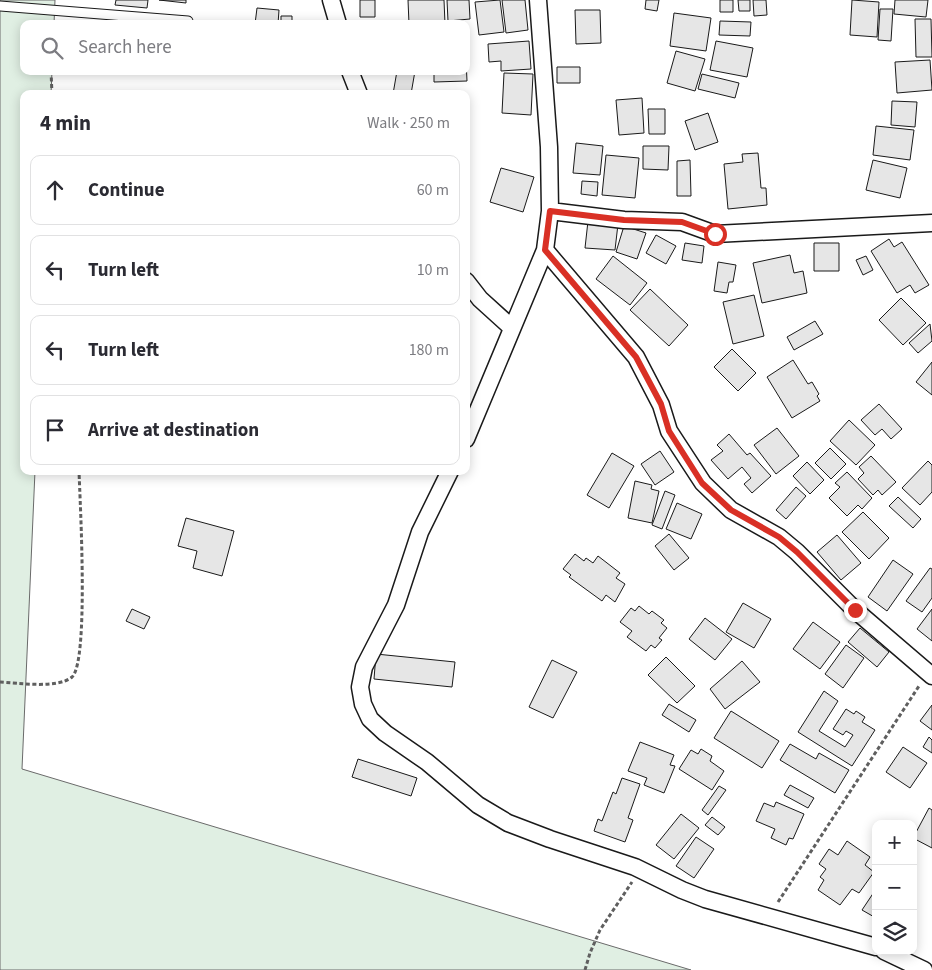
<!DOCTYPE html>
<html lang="en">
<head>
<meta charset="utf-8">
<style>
  body { margin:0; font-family:"Source Sans 3",sans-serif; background:#f7f7f7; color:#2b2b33 }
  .controls { position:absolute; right:15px; bottom:15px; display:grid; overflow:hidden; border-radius:10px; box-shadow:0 2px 12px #0003 }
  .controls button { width:45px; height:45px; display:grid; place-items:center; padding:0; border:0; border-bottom:1px solid #e1e1e2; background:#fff; color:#2b2b33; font:25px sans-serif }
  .stop { position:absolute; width:15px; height:15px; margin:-11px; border:4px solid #d93025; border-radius:50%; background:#fff }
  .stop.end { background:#d93025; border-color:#fff; box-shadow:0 1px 5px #0008 }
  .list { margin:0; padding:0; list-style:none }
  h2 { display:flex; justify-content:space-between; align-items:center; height:65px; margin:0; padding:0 20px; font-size:21px }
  h2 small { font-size:16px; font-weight:400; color:#7c7c81 }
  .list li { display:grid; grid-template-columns:32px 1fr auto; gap:15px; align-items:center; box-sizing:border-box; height:70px; margin:0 10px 10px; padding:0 10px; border:1px solid #e1e1e2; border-radius:10px }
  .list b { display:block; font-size:19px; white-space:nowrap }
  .list em { font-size:16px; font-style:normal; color:#7c7c81 }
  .icon { flex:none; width:28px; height:28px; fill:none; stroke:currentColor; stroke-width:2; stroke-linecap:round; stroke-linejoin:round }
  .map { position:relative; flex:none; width:932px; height:970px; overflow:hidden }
  .search { position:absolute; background:#fff; box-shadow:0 2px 12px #0003; left:20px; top:20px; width:450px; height:55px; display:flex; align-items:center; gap:12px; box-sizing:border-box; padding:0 18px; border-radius:10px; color:#7c7c81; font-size:19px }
  .panel { position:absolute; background:#fff; box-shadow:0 2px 12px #0003; left:20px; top:90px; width:450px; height:385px; border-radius:10px }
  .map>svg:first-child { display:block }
  .green { fill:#e0efe3; stroke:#6a6a6a }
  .building { fill:#e6e6e6; stroke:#1a1a1a }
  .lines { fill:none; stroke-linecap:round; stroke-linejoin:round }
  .lane-casing { stroke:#1a1a1a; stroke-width:11 }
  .street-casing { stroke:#1a1a1a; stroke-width:19 }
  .path { stroke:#5f5f5f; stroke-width:3; stroke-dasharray:4 2.5; stroke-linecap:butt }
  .lane { stroke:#fff; stroke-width:9 }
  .street { stroke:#fff; stroke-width:16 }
  .route { stroke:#d93025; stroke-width:6 }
</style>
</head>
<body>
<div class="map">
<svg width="932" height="970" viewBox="0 0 932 970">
  <rect width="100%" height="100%" fill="#fff"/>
  <path class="green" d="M 0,0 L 55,0 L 54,24 L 24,24 L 24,71 L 52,71 L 51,94 L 24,94 L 24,471 L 35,471 L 22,769 L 691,970 L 0,970 Z"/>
  <path class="building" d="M 116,0 L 148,0 L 147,8 L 115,5 Z
    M 159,0 L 186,0 L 186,3 Z
    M 360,0 L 375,0 L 375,17 L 360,17 Z
    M 408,0 L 444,0 L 445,24 L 409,24 Z
    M 447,0 L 469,0 L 470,19 L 448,21 Z
    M 500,0 L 504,32 L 479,35 L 475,2 Z
    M 502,0 L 525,0 L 528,30 L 506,33 Z
    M 646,0 L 659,0 L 657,11 L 645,9 Z
    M 720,0 L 733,0 L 733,12 L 720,12 Z
    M 738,0 L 750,0 L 750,11 L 739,11 Z
    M 753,0 L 766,0 L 767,15 L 754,16 Z
    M 852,0 L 879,2 L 877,37 L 850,35 Z
    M 895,0 L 928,0 L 926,17 L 894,14 Z
    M 257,8 L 279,10 L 278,24 L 255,24 Z
    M 880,9 L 893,9 L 891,41 L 878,40 Z
    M 575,10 L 600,10 L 601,43 L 576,44 Z
    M 674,13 L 711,18 L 706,51 L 670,46 Z
    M 281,16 L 292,16 L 292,24 L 281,24 Z
    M 115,18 L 145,21 L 144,24 L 114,24 Z
    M 915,19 L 931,19 L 932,57 L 916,57 Z
    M 720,21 L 751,22 L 750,36 L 719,35 Z
    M 529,41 L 531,69 L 501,71 L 501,61 L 489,62 L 488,44 Z
    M 716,41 L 753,48 L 747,77 L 710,70 Z
    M 676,51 L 705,59 L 695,91 L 667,83 Z
    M 466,60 L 467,81 L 434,82 L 434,71 L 466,71 Z
    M 930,60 L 932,90 L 897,93 L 895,62 Z
    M 557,67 L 580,67 L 580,83 L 557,83 Z
    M 397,71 L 415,71 L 411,94 L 393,94 Z
    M 504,73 L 533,74 L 531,115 L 502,113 Z
    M 702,74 L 739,83 L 735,98 L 698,89 Z
    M 642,98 L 644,133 L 619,135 L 616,100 Z
    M 892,101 L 917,102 L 915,127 L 891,125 Z
    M 648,109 L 665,109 L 665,134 L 649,134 Z
    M 708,113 L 718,142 L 695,150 L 685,121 Z
    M 876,126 L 914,130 L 910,160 L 873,155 Z
    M 576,143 L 603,146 L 600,175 L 573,173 Z
    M 643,146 L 669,146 L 668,170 L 643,169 Z
    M 758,153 L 761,188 L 766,188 L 767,205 L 728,209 L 724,164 L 743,162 L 742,154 Z
    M 606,155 L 639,158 L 635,198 L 602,195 Z
    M 690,160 L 691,196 L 677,196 L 677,161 Z
    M 873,160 L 907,168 L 900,198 L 866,190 Z
    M 501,168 L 534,177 L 523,212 L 490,202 Z
    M 582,181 L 598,182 L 597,196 L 581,194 Z
    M 588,221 L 618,224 L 615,250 L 585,248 Z
    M 624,226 L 646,233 L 637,259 L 616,252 Z
    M 656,235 L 676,246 L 666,264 L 646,253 Z
    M 889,239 L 894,247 L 902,242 L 929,285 L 915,293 L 910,285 L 897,293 L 871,251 Z
    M 685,243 L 704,246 L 702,263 L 682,260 Z
    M 814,243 L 839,243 L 839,271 L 814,271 Z
    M 790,255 L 794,273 L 803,271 L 807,293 L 762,303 L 753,263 Z
    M 613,256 L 647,283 L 630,305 L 596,279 Z
    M 866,256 L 873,270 L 863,275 L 856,260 Z
    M 718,262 L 736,265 L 733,282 L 729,282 L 727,293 L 714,291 Z
    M 650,289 L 688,325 L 669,346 L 630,310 Z
    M 754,295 L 764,336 L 733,344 L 723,302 Z
    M 901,298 L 926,323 L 903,345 L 879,320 Z
    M 815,321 L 823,334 L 794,350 L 787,337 Z
    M 930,324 L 932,341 L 918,353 L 909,343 Z
    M 732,349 L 756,373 L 738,391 L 714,367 Z
    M 793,360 L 808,384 L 812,382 L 819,394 L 817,396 L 820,401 L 792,418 L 767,377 Z
    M 932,362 L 932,395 L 916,382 Z
    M 879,404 L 902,429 L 891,439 L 882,429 L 875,435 L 861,420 Z
    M 849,420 L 875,445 L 856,465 L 830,441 Z
    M 777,428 L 799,456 L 776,474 L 754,445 Z
    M 729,434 L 747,455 L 750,453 L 771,476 L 752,493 L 744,484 L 751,478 L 742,467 L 728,479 L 711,460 L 723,451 L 717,445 Z
    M 830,448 L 846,464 L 831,479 L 815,463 Z
    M 660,451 L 674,472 L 655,485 L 641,464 Z
    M 612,453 L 634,466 L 609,508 L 587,495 Z
    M 871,456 L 896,482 L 882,495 L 878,490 L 873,495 L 858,479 L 864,473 L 859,467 Z
    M 928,461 L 932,465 L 932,492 L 920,505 L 902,488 Z
    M 807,462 L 824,480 L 810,494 L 793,476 Z
    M 847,472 L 872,498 L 862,509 L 858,505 L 847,516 L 829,498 L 840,487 L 835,483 Z
    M 635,481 L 652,485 L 651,489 L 659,491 L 652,523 L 628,518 Z
    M 796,487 L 806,496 L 786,519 L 776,510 Z
    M 665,491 L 675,495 L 662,529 L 652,525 Z
    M 898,497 L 921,519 L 913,528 L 889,506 Z
    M 677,503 L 702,514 L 691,539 L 666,529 Z
    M 863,512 L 889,538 L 869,559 L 842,532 Z
    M 186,518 L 234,531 L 222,576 L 193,568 L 197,551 L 178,546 Z
    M 669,534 L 689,558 L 674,570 L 655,546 Z
    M 837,535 L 861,563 L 841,580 L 817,552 Z
    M 575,554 L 584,561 L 586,558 L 593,563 L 598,556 L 620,573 L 616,578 L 625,584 L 615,602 L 606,595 L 602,601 L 569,577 L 571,575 L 563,569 Z
    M 893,560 L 913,574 L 887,611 L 868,597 Z
    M 930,568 L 932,569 L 932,598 L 922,612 L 906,601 Z
    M 743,603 L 771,619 L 754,648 L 726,632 Z
    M 639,606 L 649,614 L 652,611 L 664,620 L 661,623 L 667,628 L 659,638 L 662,640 L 655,648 L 651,645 L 646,651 L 627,637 L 632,631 L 620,622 L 631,608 L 635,611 Z
    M 132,609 L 150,617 L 144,629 L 126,621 Z
    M 932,609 L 932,641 L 917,629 Z
    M 705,618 L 732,639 L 715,660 L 689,639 Z
    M 813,622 L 840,642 L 820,669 L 793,649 Z
    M 860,628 L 889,652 L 877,667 L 848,642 Z
    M 846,645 L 864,658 L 843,688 L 825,674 Z
    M 376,654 L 455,662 L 452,687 L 374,679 Z
    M 666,657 L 695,686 L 677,703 L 648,675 Z
    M 552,660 L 577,672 L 553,718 L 529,707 Z
    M 742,661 L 760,682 L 725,709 L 710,689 Z
    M 824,691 L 838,701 L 819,731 L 845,747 L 853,735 L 846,731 L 843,735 L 833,729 L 846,709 L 854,714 L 856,711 L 865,717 L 862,722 L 875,730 L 852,766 L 798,732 Z
    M 669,704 L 696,720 L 689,732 L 662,715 Z
    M 932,705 L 932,730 L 920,721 Z
    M 731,711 L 779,741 L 762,768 L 714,738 Z
    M 929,737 L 932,740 L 932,753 L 923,747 Z
    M 640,742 L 674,755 L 670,765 L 675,766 L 664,793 L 644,785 L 647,778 L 628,771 Z
    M 790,744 L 816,759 L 819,753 L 849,770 L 835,793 L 780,760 Z
    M 903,747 L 927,763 L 910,788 L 886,772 Z
    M 701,749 L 712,756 L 710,761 L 724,771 L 712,790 L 679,769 L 691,750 L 698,754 Z
    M 358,759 L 417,778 L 411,796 L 352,777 Z
    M 622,778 L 640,784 L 628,818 L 633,820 L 625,842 L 594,831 L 598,819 L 602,821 L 613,792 L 616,794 Z
    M 790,785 L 814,798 L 808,808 L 784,795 Z
    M 719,786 L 726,790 L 708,815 L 702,810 Z
    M 776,802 L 804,814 L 793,839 L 789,838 L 786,845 L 771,838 L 775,829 L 756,821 L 764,803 L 774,807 Z
    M 929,808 L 932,810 L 932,848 L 913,838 Z
    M 681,814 L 699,828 L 674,859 L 656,845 Z
    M 712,817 L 725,827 L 718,835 L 705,825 Z
    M 696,837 L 714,849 L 694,878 L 676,866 Z
    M 847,841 L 870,857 L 865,865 L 874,872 L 859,893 L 852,889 L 840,905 L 818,890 L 824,880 L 820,877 L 826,869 L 819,864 L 829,849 L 838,855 Z
    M 876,889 L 876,918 L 862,910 Z"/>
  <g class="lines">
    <defs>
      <path id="lane" d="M 0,6 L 188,21"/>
      <path id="street" d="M 331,0 L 338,24
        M 350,71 L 359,94
        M 550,211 L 624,220 L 682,222 L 715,234 L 932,223
        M 545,250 L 636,357 L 661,405 L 669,431 L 703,483 L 731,510 L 779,537 L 797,552 L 855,610 L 932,676
        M 466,281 L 480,299 L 512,328
        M 466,439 L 545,250 L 550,211 L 549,147 L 538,0
        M 450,471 L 420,532 L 396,605 L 364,667 L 360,687 L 363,704 L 370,719 L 385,733 L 427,762 L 478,805 L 508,823 L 550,839 L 635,867 L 682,890 L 705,899 L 876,947
        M 884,951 L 924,970"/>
    </defs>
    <use href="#lane" class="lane-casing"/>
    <use href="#street" class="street-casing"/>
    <path class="path" d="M 51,71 L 52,94
      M 0,682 C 18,683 58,689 72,677 C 89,662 80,502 79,471
      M 778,902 L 919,686
      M 585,970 L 590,953 L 600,930 L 632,882"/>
    <use href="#lane" class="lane"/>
    <use href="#street" class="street"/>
  </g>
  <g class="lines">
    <path class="route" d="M 715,234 L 682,222 L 624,220 L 550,211 L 545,250 L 636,357 L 661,404 L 669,431 L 702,483 L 731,510 L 779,537 L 797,552 L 855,610"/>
  </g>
</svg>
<div class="controls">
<button>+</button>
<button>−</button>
<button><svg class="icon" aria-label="layers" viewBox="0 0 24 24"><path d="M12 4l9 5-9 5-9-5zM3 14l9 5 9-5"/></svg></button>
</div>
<div class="stop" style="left:715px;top:234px"></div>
<div class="stop end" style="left:855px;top:610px"></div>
<div class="search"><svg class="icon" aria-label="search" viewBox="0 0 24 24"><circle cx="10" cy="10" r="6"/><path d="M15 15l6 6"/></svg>Search here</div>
<section class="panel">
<h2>4 min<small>Walk · 250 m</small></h2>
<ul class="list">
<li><svg class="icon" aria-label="ahead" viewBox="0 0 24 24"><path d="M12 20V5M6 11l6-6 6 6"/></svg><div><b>Continue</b></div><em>60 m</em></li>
<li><svg class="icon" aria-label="left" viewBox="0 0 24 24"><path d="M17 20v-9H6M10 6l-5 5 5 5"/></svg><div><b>Turn left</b></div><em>10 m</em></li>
<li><svg class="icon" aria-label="left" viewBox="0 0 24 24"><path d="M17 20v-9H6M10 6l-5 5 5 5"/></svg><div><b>Turn left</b></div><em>180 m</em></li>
<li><svg class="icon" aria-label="arrive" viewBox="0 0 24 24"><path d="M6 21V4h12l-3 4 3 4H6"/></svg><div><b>Arrive at destination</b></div></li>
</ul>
</section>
</div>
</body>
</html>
